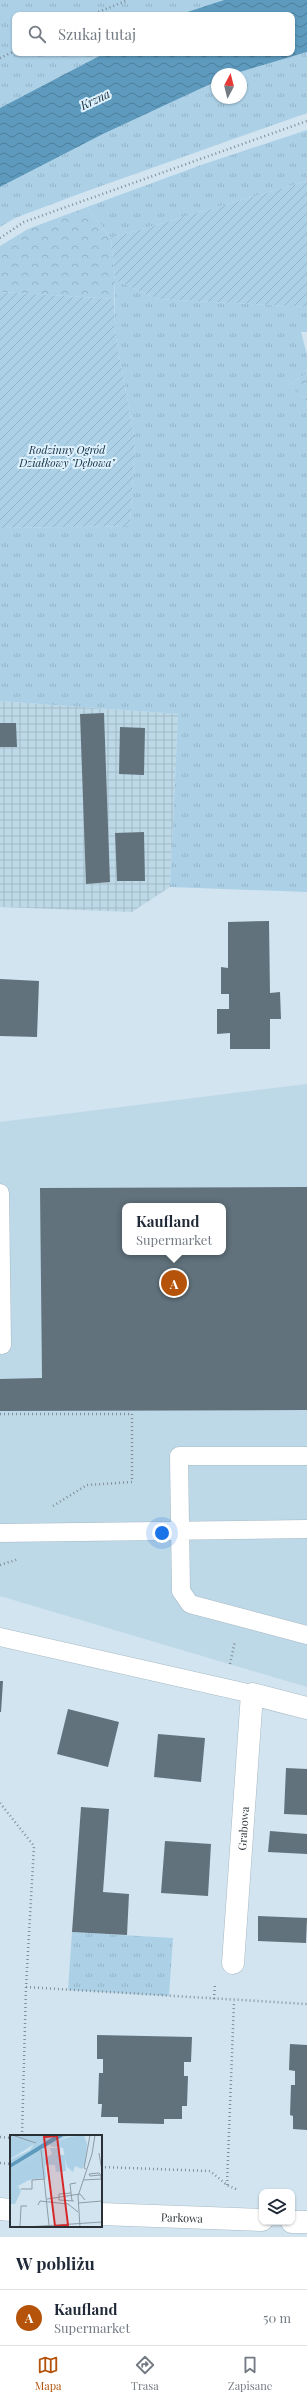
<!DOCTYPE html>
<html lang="pl">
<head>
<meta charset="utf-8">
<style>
  body { margin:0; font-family:"Playfair Display",serif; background:#f6f6f7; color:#1f2937 }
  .controls { position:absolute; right:12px; bottom:12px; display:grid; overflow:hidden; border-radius:8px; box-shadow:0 1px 3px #0004 }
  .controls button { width:36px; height:36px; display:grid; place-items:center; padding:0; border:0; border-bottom:1px solid #e0e1e3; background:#fff; color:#1f2937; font:20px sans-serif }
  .compass { position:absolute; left:211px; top:68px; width:36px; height:36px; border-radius:50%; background:#fff; box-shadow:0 1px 3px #0004; rotate:7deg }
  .you { position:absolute; left:162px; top:1533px; width:14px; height:14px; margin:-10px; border:3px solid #fff; border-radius:50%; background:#1a73e8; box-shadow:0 0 0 6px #1a73e833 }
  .badge { display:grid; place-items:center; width:26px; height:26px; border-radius:50%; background:#b45309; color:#fff; font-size:13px; font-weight:700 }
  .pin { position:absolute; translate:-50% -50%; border:2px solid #fff; box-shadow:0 1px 4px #0006 }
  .popup { position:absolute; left:122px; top:1203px; width:104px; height:52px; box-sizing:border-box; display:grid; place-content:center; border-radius:8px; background:#fff; filter:drop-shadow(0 1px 3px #0005); font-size:13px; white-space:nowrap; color:#747a83 }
  .popup b { font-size:15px; color:#1f2937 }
  .popup::after { content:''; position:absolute; left:50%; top:100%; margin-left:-8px; border:8px solid transparent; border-top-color:#fff }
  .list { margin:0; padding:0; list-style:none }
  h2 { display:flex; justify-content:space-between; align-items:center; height:52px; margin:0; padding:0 16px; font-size:17px }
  h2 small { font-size:13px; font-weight:400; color:#747a83 }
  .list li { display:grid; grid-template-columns:26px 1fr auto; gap:12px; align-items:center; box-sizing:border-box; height:56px; padding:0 16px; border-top:1px solid #e0e1e3 }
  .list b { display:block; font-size:15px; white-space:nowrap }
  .list p { margin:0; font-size:13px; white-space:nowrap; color:#747a83 }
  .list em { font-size:13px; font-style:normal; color:#747a83 }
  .icon { flex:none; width:22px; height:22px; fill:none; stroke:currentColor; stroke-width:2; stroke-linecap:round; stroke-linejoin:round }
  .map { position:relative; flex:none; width:307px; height:2237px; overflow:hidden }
  .search { position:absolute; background:#fff; box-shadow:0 1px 3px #0004; left:12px; right:12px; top:12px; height:44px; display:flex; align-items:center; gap:10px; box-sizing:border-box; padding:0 14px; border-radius:8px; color:#747a83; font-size:15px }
  .sheet { height:108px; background:#fff }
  nav { display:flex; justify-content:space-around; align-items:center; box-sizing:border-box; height:56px; border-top:1px solid #e0e1e3; background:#fff; font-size:11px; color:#747a83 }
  nav a { display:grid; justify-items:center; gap:2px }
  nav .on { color:#b45309 }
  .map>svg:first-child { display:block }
  .built { fill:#bdd8e7; fill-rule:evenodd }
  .industrial { fill:url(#industrial-grid) }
  .grass { fill:url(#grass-tufts) }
  .forest { fill:url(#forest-crowns) }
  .garden { fill:url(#garden-furrows) }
  .water { fill:url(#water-waves) }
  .building { fill:#61727c; fill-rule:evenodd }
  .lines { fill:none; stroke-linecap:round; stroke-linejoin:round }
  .lane-casing { stroke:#a8bac5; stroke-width:19 }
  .street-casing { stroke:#a8bac5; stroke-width:23 }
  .path { stroke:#828f98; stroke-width:2.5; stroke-dasharray:1 3; stroke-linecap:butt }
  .lane { stroke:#fff; stroke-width:18 }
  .street { stroke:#fff; stroke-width:22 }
  .labels { text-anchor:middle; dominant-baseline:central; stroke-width:4; stroke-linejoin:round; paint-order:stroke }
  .park-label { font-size:11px; font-style:italic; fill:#122f3f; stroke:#def1fd }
  .street-label { font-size:11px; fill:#2a3136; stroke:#def1fd }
  .water-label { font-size:12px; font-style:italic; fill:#122f3e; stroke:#def1fd }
  .inset-road { fill:none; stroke:#8e9ca6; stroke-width:1 }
  .view { fill:#d62828; fill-opacity:0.15; stroke:#d62828; stroke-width:2 }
  .inset-edge { fill:none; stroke:#2a3136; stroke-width:2 }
</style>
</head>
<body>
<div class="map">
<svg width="307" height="2237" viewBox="0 0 307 2237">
  <defs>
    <pattern id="industrial-grid" width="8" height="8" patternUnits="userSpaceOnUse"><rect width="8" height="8" fill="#bdd8e7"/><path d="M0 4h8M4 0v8" fill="none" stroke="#a3bac7"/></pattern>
    <pattern id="grass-tufts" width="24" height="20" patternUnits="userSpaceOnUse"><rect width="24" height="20" fill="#acd1e7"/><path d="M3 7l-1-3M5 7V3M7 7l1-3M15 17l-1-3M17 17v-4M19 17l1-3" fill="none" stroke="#94b4c7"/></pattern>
    <pattern id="forest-crowns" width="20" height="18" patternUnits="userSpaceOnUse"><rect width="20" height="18" fill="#acd1e7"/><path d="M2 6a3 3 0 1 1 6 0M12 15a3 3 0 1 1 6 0" fill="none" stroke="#94b4c7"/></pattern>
    <pattern id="garden-furrows" width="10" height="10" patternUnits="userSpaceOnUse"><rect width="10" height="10" fill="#acd1e7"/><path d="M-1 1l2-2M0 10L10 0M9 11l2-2" fill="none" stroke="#94b4c7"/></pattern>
    <pattern id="water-waves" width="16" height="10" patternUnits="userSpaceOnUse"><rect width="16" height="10" fill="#5d9abd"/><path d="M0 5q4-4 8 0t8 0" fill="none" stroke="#4d7e9a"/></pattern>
  </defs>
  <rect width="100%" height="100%" fill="#d1e4f0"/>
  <path class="built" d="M 307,1084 L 307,1687 L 0,1596 L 0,1122 ZM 125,1206 L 223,1206 L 223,1252 L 125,1252 Z"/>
  <path class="industrial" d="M 0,701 L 178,714 L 170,887 L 132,912 L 0,907 Z"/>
  <path class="grass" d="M 0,0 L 224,0 L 178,15 L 15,15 L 15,53 L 105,53 L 0,108 Z
    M 307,52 L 307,113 L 87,191 L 15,218 L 0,227 L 0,187 L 103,134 L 217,81 L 217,98 L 241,98 L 241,74 L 233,74 Z
    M 307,130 L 307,181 L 111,238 L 87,207 L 201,165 Z
    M 115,280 L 158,299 L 307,307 L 307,332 L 301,332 L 307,355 L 307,373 L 289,385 L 307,401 L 307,892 L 170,887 L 178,714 L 0,701 L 0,528 L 130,526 L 135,442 L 114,327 Z
    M 72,1932 L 173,1938 L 169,1996 L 68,1990 Z"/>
  <path class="forest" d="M 87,207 L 111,238 L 115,280 L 114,299 L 0,292 L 0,246 L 28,229 Z
    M 307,373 L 307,401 L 289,385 Z"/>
  <path class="garden" d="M 307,181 L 307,307 L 158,299 L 115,280 L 111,238 Z
    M 0,292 L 114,299 L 114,327 L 135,442 L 130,526 L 0,528 Z"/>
  <path class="water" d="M 224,0 L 307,0 L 307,52 L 233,74 L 217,74 L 217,81 L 103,134 L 0,187 L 0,108 L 105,53 L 292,53 L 292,15 L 178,15 Z"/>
  <path class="building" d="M 104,713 L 110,882 L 86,884 L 80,714 Z
    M 0,723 L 16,723 L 17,747 L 0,747 Z
    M 120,727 L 145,728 L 144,775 L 119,774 Z
    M 144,832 L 145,881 L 117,881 L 115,833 Z
    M 269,921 L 270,993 L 280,992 L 281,1019 L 270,1019 L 270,1049 L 230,1049 L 230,1033 L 217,1034 L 217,1009 L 229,1009 L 229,994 L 221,994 L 221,967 L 228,968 L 228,922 Z
    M 0,979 L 39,981 L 37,1037 L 0,1036 Z
    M 307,1187 L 307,1410 L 0,1411 L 0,1379 L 42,1378 L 40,1188 ZM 125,1206 L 223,1206 L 223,1252 L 125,1252 Z
    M 0,1681 L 3,1681 L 1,1712 L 0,1712 Z
    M 68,1709 L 119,1722 L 108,1767 L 57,1754 Z
    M 158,1734 L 205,1738 L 201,1782 L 154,1777 Z
    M 286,1768 L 307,1769 L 307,1815 L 284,1814 Z
    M 81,1807 L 109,1809 L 103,1892 L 129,1894 L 127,1935 L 72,1932 Z
    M 270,1831 L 307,1834 L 307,1854 L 268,1852 Z
    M 165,1841 L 211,1844 L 208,1896 L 161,1893 Z
    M 258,1916 L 307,1918 L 306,1943 L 258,1941 Z
    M 97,2035 L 192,2037 L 191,2062 L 184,2062 L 184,2076 L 188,2076 L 187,2106 L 182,2106 L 182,2119 L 164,2119 L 164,2124 L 118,2123 L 118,2117 L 101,2117 L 102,2104 L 98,2104 L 99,2073 L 103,2073 L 103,2059 L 97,2059 Z
    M 290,2044 L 307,2045 L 307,2130 L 293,2129 L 293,2116 L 290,2115 L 291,2085 L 295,2085 L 295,2071 L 289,2070 Z"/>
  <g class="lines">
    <defs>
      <path id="lane" d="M 0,1193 L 2,1345
        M 307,1456 L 179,1456 L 181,1591 L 190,1604 L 307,1635
        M 0,1533 L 307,1529
        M 0,1637 L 252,1694"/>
      <g id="street">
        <path id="s1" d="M 233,1963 L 252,1694 L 307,1708"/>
        <path d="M 0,2209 L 11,2210"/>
        <path id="s2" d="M 101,2214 L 262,2220"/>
        <path d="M 292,2222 L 307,2222"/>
      </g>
    </defs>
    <use href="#lane" class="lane-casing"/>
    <use href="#street" class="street-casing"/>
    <path class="path" d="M 91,15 L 128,0
      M 0,58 L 15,51
      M 0,238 L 24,222 L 307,121
      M 0,1414 L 132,1414 L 132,1482 L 87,1485 L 53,1506
      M 0,1565 L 19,1559
      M 230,1664 L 235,1641
      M 0,1803 L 34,1846 L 26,1987 L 22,2136
      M 26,1987 L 307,2004
      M 214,1999 L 215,1984
      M 0,2137 L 11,2138
      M 0,2163 L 11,2164
      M 101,2167 L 210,2171 L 227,2185 L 238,2190
      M 227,2185 L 234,2001"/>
    <use href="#lane" class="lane"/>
    <use href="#street" class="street"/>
  </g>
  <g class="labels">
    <g class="park-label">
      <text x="67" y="449">Rodzinny Ogród<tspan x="67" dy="13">Działkowy "Dębowa"</tspan></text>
    </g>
    <g class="street-label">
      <text stroke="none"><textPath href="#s1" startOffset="135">Grabowa</textPath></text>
      <text stroke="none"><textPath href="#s2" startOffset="81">Parkowa</textPath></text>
    </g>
    <g class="water-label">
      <text transform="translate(95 99) rotate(-26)">Krzna</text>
    </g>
  </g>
  <g transform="translate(10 2135)">
    <rect width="92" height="92" fill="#d1e4f0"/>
    <path d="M 0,0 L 46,0 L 0,29 L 0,25 L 20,15 L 24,9 L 0,25 L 21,10 ZM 55,0 L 66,0 L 55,2 L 44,7 L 55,3 L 72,0 L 59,2 L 40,11 L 40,9 L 31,16 L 34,14 L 35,23 L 42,19 L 40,13 L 50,13 L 50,20 L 55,20 L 56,36 L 46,37 L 45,30 L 35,30 L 36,43 L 34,43 L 30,18 L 0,37 L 0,33 ZM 8,51 L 11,56 L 5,69 L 0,69 L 0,52 Z" fill="#acd1e7"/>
    <path d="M 0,0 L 22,10 L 0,24 ZM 3,0 L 37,0 L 24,8 ZM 74,0 L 77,9 L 75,27 L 72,34 L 65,31 L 63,37 L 57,32 L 53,13 L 40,11 L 59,2 ZM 30,18 L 34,43 L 19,45 L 4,53 L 0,52 L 0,37 Z" fill="#acd1e7"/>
    <path d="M 46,0 L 55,0 L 0,33 L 0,29 Z" fill="#5d9abd"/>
    <path class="inset-road" d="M 2,0 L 26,8M 31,15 L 39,90M 89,18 L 92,36M 76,34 L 74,33 L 80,0M 91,40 L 89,38 L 79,39 L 80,41 L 91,40 L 91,44M 73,45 L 91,44M 11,54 L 22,54 L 22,45 L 35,44M 61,58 L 49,59 L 49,65 L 64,66M 37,64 L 70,59 L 75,65M 62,66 L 60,49 L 66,48M 68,68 L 92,66M 28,70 L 30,66 L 58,69 L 68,77M 10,92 L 11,71 L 17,71M 17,92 L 92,87M 70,92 L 68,61 L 82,19 L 85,0"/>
    <path class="view" d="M 47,1 L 58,90 L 45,91 L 34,2 Z"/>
    <rect width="92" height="92" class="inset-edge"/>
  </g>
</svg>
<div class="controls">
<button><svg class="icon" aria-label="layers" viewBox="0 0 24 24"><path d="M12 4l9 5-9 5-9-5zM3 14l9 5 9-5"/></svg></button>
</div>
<svg class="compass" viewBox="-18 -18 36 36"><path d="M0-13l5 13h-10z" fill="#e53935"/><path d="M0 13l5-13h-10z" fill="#747a83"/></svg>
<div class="you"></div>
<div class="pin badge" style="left:174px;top:1283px">A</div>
<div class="popup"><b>Kaufland</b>Supermarket</div>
<div class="search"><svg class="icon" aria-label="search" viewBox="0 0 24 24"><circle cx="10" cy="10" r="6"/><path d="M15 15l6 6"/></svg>Szukaj tutaj</div>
</div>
<section class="sheet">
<h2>W pobliżu<small></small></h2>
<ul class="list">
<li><span class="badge">A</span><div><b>Kaufland</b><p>Supermarket</p></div><em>50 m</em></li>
</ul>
</section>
<nav>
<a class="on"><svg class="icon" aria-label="map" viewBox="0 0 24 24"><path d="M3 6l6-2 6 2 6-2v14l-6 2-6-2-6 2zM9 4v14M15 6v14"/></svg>Mapa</a>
<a><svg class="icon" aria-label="directions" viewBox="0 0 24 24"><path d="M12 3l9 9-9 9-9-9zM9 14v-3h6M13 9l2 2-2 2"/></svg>Trasa</a>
<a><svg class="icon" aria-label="saved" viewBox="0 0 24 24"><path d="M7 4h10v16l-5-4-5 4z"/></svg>Zapisane</a>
</nav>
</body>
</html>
